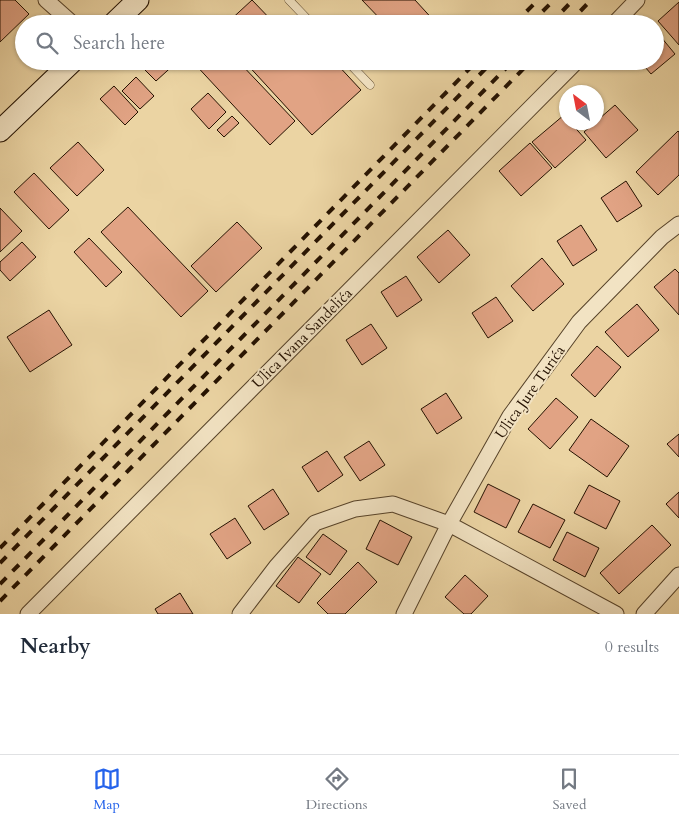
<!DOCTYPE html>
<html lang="en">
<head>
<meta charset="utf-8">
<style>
  body { margin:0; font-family:Cardo,serif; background:#f2f2f3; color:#1f2937 }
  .compass { position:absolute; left:559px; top:85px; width:45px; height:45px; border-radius:50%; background:#fff; box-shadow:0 1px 4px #0004; rotate:328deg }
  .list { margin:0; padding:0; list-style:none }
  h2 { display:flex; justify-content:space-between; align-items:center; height:65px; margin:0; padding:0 20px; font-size:21px }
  h2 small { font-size:16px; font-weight:400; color:#747a83 }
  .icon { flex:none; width:28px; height:28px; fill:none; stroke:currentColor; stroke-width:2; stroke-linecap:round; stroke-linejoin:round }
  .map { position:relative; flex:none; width:679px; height:614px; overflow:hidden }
  .search { position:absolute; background:#fff; box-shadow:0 1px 4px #0004; left:15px; right:15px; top:15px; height:55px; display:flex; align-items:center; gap:12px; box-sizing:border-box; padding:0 18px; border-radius:28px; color:#747a83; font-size:19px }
  .sheet { height:140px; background:#fff }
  nav { display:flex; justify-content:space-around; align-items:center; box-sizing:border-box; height:70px; border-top:1px solid #e0e1e3; background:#fff; font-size:14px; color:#747a83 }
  nav a { display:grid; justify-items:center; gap:2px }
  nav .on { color:#2563eb }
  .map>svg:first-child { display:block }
  .building { fill:#e1a384; stroke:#241100 }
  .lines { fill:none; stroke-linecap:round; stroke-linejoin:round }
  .service-casing { stroke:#564229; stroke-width:9 }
  .minor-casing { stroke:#564229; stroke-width:17 }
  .secondary-casing { stroke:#241100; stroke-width:23 }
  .service { stroke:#f2e3c3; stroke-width:8 }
  .minor { stroke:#f2e3c3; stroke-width:15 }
  .secondary { stroke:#f2e3c3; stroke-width:21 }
  .rail { stroke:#241100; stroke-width:4; stroke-dasharray:9 9; stroke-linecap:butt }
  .labels { text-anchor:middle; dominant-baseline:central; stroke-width:4; stroke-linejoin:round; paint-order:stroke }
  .street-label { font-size:15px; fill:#241100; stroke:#f2e3c3 }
</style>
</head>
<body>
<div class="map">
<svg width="679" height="614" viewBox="0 0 679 614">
  <rect width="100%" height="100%" fill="#ebd4a3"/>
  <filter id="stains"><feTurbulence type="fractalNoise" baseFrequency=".004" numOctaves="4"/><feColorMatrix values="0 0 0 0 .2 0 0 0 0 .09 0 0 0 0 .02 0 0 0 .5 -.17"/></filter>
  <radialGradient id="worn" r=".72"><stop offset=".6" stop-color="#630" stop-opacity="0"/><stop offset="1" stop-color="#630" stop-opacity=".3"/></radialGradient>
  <path class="building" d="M 0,0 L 15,0 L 29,14 L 0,42 Z
    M 252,0 L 275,24 L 226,24 Z
    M 362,0 L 415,0 L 437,24 L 385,24 Z
    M 679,2 L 679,45 L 658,21 Z
    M 656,31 L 675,54 L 651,74 L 640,61 L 655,61 Z
    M 152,61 L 178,61 L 156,81 L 144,69 Z
    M 192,61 L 238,61 L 295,121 L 270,145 Z
    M 244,61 L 334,61 L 361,90 L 312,135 Z
    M 136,77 L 154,96 L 140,109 L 122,91 Z
    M 114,86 L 138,112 L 125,125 L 100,99 Z
    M 208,93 L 226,112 L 209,129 L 191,109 Z
    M 615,105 L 638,130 L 606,158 L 584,132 Z
    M 564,115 L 566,118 L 566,122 L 570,122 L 586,140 L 555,168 L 532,142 Z
    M 232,116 L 239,123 L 224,137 L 217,130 Z
    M 678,131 L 679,132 L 679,175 L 658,195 L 636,172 Z
    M 78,142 L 104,170 L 77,196 L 50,168 Z
    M 530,143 L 552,168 L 521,196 L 499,171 Z
    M 34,173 L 69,210 L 49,229 L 14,192 Z
    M 626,181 L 642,206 L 617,222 L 601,198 Z
    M 128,207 L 208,291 L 181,317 L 101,232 Z
    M 0,208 L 22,231 L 0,252 Z
    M 237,222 L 262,248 L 216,292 L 191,266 Z
    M 581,225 L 597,250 L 573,266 L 557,241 Z
    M 448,230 L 470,255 L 439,283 L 417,257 Z
    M 89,238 L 122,272 L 106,287 L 74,252 Z
    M 22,242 L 36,257 L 10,281 L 0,270 L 0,262 Z
    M 542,258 L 564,284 L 533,311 L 511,286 Z
    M 675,269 L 679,273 L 679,315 L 654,287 Z
    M 406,276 L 422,300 L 397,317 L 381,292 Z
    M 496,297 L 513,321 L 488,338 L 472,313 Z
    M 637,304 L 659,330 L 628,357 L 605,332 Z
    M 49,310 L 72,345 L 30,372 L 7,337 Z
    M 371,324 L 387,348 L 362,365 L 346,340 Z
    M 597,346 L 621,367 L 595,397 L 571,375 Z
    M 446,393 L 462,418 L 437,434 L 421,409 Z
    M 556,398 L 578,417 L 550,449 L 528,429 Z
    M 591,419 L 629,446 L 607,477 L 569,450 Z
    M 679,434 L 679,457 L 667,444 Z
    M 369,441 L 385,465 L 360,481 L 344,457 Z
    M 327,451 L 343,475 L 318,492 L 302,467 Z
    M 488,484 L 520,500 L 506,528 L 474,512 Z
    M 589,485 L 620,501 L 606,529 L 574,513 Z
    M 273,489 L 289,514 L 264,530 L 248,506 Z
    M 679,492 L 679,518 L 666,504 Z
    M 533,504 L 565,520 L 550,548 L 518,532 Z
    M 235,518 L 251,543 L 227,559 L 210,534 Z
    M 380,520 L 412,537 L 398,565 L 366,549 Z
    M 652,525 L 671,545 L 619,594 L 600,573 Z
    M 567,532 L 599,548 L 585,577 L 553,560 Z
    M 323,534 L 347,551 L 330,575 L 306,557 Z
    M 298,557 L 321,574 L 299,603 L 276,586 Z
    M 358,562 L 377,582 L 345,614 L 328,614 L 317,603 Z
    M 465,575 L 488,596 L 471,614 L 464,614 L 445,597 Z
    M 180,593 L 193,614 L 158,614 L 155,609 Z"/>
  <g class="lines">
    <defs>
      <path id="service" d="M 289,0 L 312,24
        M 347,61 L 370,85"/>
      <path id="minor" d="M 46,0 L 73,24
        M 614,24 L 637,0
        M 28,614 L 577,61
        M 240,614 L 276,567 L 315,523 L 355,509 L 393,504 L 449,524 L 616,614
        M 404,614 L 449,524 L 510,416 L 579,322 L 662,237 L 679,224
        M 644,614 L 679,575"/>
      <path id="secondary" d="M 113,24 L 138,0
        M 0,131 L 73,61"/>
    </defs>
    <use href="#service" class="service-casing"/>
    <use href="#minor" class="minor-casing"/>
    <use href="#secondary" class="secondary-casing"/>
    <use href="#service" class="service"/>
    <use href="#minor" class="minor"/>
    <use href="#secondary" class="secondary"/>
    <path class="rail" d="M 514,24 L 538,0
      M 530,24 L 554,0
      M 550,24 L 573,0
      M 568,24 L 591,0
      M 0,548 L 477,61
      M 0,563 L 493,61
      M 0,584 L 513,61
      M 0,601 L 531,61"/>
  </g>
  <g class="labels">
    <g class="street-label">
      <text transform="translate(302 338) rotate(-45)">Ulica Ivana Sandelića</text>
      <text transform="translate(530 392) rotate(-55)">Ulica Jure Turića</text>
    </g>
  </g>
  <rect width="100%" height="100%" filter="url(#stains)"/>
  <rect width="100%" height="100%" fill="url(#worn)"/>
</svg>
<svg class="compass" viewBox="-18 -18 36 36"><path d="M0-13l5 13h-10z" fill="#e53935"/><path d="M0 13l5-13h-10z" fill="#747a83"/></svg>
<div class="search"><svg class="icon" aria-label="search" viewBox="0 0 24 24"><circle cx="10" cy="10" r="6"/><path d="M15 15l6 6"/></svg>Search here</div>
</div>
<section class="sheet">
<h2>Nearby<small>0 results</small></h2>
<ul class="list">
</ul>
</section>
<nav>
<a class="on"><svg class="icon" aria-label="map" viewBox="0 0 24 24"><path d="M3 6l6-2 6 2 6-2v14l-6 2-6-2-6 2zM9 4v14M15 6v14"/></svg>Map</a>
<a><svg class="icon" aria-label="directions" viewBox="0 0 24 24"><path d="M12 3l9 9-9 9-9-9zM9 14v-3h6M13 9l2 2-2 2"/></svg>Directions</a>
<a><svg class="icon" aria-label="saved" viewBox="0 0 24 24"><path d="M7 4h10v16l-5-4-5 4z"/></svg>Saved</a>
</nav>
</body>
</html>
